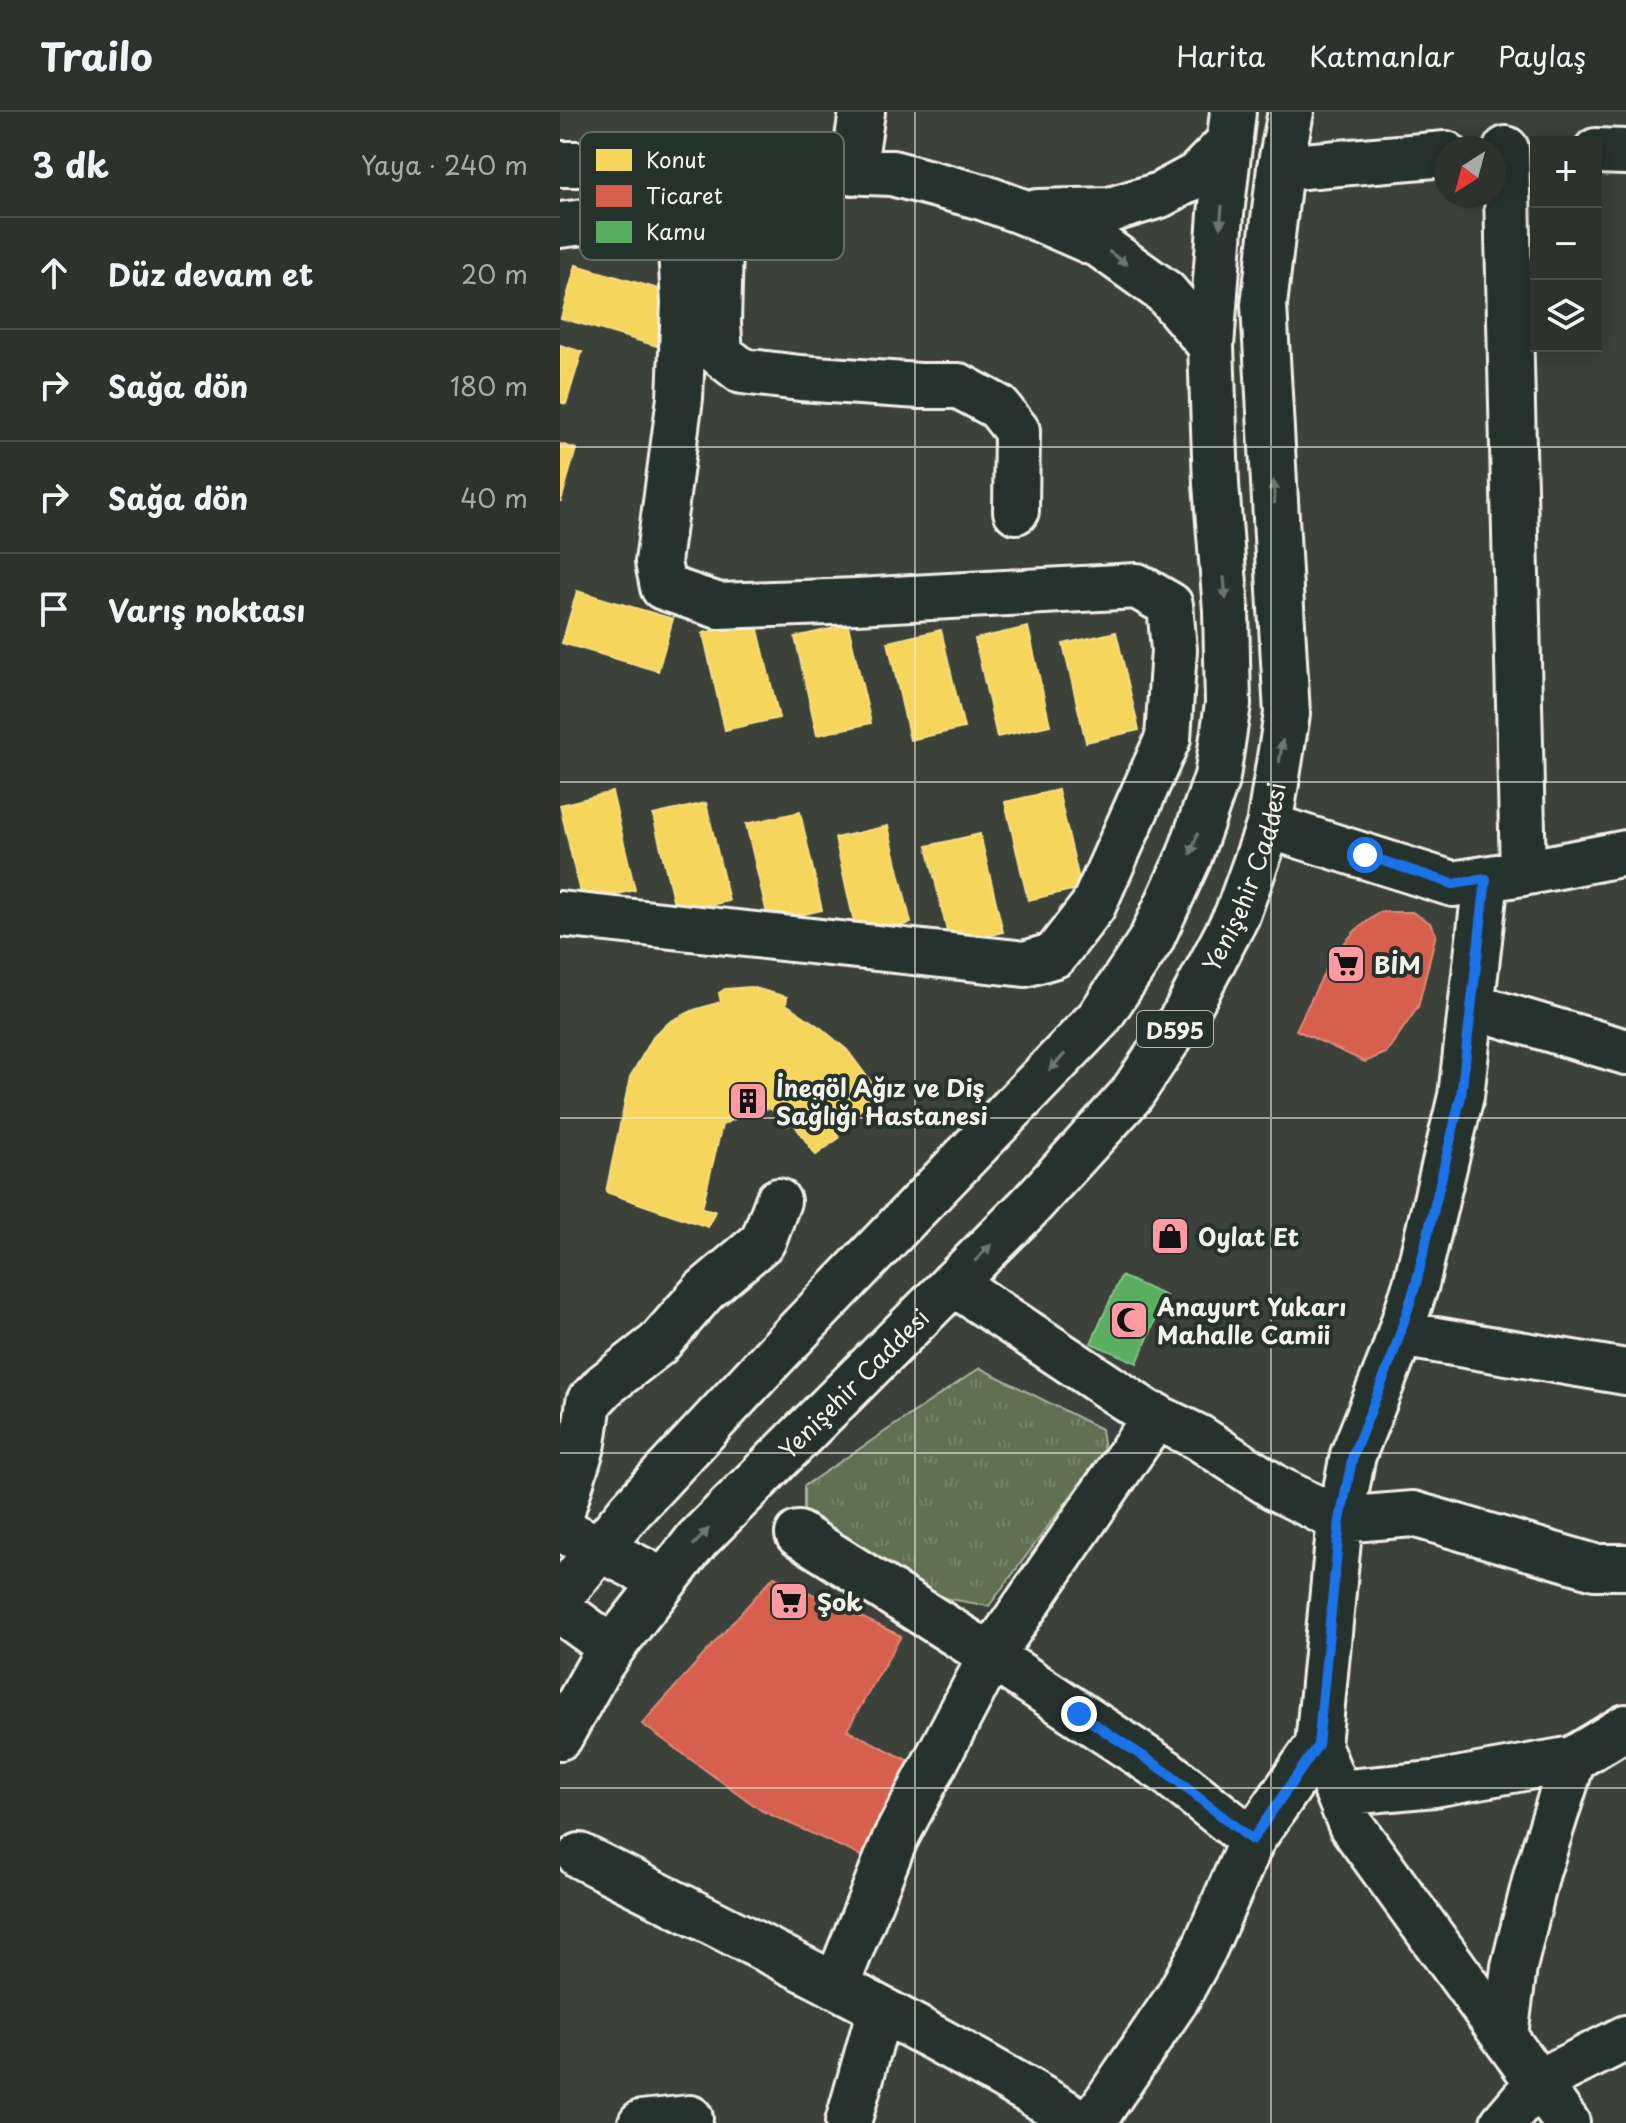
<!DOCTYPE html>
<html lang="tr">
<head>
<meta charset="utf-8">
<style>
  body { margin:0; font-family:"Playpen Sans",sans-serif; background:#393e38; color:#f1f3f6 }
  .controls { position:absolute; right:24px; top:24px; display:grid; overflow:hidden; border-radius:0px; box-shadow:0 4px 20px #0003 }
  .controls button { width:72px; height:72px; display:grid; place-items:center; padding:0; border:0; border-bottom:2px solid #484d48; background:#2d322c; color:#f1f3f6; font:40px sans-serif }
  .compass { position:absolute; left:874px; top:24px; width:72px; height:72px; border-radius:50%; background:#2d322c; box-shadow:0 4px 20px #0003; rotate:216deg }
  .stop { position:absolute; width:24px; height:24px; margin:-18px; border:6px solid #1a73e8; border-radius:50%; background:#fff }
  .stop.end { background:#1a73e8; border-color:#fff; box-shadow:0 2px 8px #0008 }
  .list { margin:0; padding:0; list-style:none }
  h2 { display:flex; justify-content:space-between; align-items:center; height:104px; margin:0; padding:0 32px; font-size:34px }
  h2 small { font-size:26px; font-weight:400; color:#a7aaa9 }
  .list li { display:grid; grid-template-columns:52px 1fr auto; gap:24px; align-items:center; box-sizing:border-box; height:112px; padding:0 32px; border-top:2px solid #484d48 }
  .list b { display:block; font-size:30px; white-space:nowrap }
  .list em { font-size:26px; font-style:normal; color:#a7aaa9 }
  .icon { flex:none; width:44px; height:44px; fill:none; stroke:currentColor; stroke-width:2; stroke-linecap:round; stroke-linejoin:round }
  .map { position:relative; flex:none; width:1066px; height:2011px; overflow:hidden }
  header { display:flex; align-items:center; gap:48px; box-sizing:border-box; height:112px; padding:0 40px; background:#2d322c; border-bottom:2px solid #484d48 }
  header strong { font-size:38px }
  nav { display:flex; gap:44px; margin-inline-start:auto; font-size:28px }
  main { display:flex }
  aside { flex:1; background:#2d322c }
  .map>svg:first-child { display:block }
  .grass { fill:url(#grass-tufts); stroke:#aab09d; stroke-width:2 }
  .homes { fill:#f6d55c; stroke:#f5dd86; stroke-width:2 }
  .shops { fill:#d6604d; stroke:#df8c7c; stroke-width:2 }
  .public { fill:#5aae61; stroke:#88c28a; stroke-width:2 }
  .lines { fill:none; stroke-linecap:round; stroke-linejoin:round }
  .minor-casing { stroke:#f4f1e8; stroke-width:50 }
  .highway-casing { stroke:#f4f1e8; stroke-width:50 }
  .minor { stroke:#26332d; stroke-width:44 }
  .highway { stroke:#26332d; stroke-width:44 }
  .oneway { fill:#6e766e }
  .route { stroke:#1a73e8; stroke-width:10 }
  .grid { fill:none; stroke:#f4f1e8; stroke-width:2; stroke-opacity:0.55 }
  .labels { text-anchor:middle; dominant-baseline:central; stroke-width:8; stroke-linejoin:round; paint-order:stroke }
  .shield { fill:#26332d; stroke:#b6b8b0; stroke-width:2 }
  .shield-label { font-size:22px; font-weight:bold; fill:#f4f1e8 }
  .street-label { font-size:24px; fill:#f4f1e8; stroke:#26332d }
  .poi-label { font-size:24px; font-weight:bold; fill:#f4f1e8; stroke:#26332d; text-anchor:start }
  .key { fill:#26332d; stroke:#646c65; stroke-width:2 }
  .key-label { font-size:22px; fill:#f4f1e8 }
</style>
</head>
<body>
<header>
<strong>Trailo</strong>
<nav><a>Harita</a><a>Katmanlar</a><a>Paylaş</a></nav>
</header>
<main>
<aside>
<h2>3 dk<small>Yaya · 240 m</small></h2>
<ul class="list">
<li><svg class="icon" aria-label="ahead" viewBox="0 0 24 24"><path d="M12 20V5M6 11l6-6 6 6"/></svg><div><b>Düz devam et</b></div><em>20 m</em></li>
<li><svg class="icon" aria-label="right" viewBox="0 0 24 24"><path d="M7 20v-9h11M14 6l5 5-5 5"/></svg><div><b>Sağa dön</b></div><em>180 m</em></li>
<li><svg class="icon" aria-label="right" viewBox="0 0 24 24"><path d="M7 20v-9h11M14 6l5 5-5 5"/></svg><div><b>Sağa dön</b></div><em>40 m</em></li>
<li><svg class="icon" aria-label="arrive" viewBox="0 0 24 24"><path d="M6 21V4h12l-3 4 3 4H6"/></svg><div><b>Varış noktası</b></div></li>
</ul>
</aside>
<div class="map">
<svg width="1066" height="2011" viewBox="0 0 1066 2011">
  <defs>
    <pattern id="grass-tufts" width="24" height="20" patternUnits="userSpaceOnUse" patternTransform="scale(2)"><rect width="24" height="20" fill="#5f7052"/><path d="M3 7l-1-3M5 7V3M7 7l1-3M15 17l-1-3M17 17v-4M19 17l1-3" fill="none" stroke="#77856b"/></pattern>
  </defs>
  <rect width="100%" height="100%" fill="#3c423a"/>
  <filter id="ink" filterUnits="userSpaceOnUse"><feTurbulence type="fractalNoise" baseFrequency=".0125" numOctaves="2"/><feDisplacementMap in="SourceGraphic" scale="16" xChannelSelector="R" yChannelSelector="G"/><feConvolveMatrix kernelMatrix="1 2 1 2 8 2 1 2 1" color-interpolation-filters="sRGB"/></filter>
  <g filter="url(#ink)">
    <path class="grass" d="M 420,1256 L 541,1317 L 544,1339 L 429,1494 L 373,1484 L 244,1403 L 244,1374 Z"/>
    <path class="homes" d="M 16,153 L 112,181 L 97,234 L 1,206 Z
      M 0,233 L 22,240 L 6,292 L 0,290 Z
      M 0,332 L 16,337 L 1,389 L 0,389 Z
      M 17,479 L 113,507 L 98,559 L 2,531 Z
      M 196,509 L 219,606 L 165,618 L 143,521 Z
      M 288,513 L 311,611 L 257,623 L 235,525 Z
      M 468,515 L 490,613 L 437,625 L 415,527 Z
      M 381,518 L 404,616 L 350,628 L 328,530 Z
      M 556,520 L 579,618 L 526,630 L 503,532 Z
      M 498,678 L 521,776 L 468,788 L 445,690 Z
      M 52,680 L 75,778 L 22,790 L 0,693 Z
      M 146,691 L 169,789 L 116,800 L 93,703 Z
      M 240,700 L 262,798 L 209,810 L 186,712 Z
      M 328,714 L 351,811 L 297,823 L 275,726 Z
      M 420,722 L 443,820 L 390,832 L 367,734 Z
      M 191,875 L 227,885 L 226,892 L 261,916 L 287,938 L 320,982 L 275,1018 L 279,1026 L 256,1043 L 233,1011 L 227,1014 L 211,997 L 197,996 L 162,1013 L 142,1096 L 155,1099 L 148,1115 L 46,1080 L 70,965 L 95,922 L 111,909 L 134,898 L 161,890 L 159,881 L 165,877 Z"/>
    <path class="shops" d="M 820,800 L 852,800 L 870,811 L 876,822 L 858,895 L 826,941 L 805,950 L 736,918 L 772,845 L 796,818 Z
      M 214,1464 L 341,1524 L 287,1618 L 361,1655 L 310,1748 L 202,1699 L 82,1612 Z"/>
    <path class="public" d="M 561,1164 L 606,1184 L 577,1251 L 531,1231 Z"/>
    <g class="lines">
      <defs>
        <path id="minor" d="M 946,37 L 963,761
          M 1036,39 L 1066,40
          M 0,52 L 102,52 L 332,61 L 422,85 L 463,100
          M 162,54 L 158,212 L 160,242 L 182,259 L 240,266 L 360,274 L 399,274 L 438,295 L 457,319 L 456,399
          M 720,56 L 886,42
          M 293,60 L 302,0
          M 0,113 L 96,101 L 120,119 L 124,191 L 120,286 L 98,450 L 103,475 L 159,494 L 296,489 L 577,474 L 610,493 L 614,538 L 608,626 L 533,794 L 495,843 L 465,852 L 0,802
          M 709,714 L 893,772 L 963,761 L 1066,741
          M 926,767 L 901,984 L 856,1172 L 833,1243 L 793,1343 L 780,1408 L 758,1633 L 791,1713 L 1007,2011
          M 912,894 L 1066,940
          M 393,1171 L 586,1300 L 638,1325 L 716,1376 L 780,1408 L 853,1402 L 1035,1455 L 1066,1455
          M 840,1222 L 1066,1260
          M 0,1405 L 23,1331 L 29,1290 L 45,1273 L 98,1232 L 144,1179 L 203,1129 L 218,1089
          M 238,1422 L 431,1544 L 605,1659 L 692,1728
          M 778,1681 L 874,1672 L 1013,1647 L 1066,1615
          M 20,1744 C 190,1829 360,1913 523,2011
          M 276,1874 L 335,1727 L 431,1544 L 596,1304
          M 945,1923 L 954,1855 L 977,1761 L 1013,1647
          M 81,2011 L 130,2006
          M 288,2011 L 320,1897
          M 532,2011 L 616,1888 L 644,1837 L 692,1728 L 758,1633
          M 943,2011 L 978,1970 L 1066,1926"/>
        <g id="highway">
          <path d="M 463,100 L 541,134 L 605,180 L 651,234"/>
          <path d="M 478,100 L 550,98 L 600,83 L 637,63 L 670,29"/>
          <path d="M 0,1417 L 104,1469"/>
          <path d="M 0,1485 L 71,1398 L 215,1243 L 539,906 L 591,828 L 629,745 L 657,665 L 668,592 L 666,498 L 656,372 L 651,234 L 661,102 L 673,0"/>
          <path d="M 0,1498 L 52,1536"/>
          <path id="s1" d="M 0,1625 L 39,1555 L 52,1536 L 137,1428 L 469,1095 L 571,983 L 625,902 L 677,803 L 709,714 L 727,602 L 704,193 L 720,56 L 731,0"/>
        </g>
      </defs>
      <use href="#minor" class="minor-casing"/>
      <use href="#highway" class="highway-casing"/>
      <use href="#minor" class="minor"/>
      <use href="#highway" class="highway"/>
    </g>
    <defs><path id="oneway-solid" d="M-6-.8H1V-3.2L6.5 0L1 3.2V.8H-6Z" transform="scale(2)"/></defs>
    <g class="oneway">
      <use href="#oneway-solid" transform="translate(661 105) rotate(95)"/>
      <use href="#oneway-solid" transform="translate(558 146) rotate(36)"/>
      <use href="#oneway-solid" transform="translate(714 380) rotate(-93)"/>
      <use href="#oneway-solid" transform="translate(665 476) rotate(85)"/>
      <use href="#oneway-solid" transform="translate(721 639) rotate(-81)"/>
      <use href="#oneway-solid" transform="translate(634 732) rotate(109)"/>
      <use href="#oneway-solid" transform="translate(497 950) rotate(134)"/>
      <use href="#oneway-solid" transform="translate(423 1141) rotate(-45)"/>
      <use href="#oneway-solid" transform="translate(141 1425) rotate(-47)"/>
    </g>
  </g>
  <g class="lines" filter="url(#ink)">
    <path class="route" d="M 519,1602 L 605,1659 L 692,1728 L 758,1633 L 780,1408 L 793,1343 L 833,1243 L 856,1172 L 901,984 L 926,767 L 893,772 L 805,743"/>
  </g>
  <path class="grid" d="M 355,0 L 355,2011M 711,0 L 711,2011M 0,335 L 1066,335M 0,670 L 1066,670M 0,1006 L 1066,1006M 0,1341 L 1066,1341M 0,1676 L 1066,1676"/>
  <defs>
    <symbol id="supermarket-square" viewBox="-11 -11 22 22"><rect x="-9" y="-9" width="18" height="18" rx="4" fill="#ff9aa2" stroke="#26332d"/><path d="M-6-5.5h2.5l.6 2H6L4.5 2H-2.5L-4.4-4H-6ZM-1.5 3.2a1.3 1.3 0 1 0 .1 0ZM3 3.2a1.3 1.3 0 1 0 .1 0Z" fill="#111"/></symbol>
    <symbol id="building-square" viewBox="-11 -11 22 22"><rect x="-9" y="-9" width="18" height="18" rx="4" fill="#ff9aa2" stroke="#26332d"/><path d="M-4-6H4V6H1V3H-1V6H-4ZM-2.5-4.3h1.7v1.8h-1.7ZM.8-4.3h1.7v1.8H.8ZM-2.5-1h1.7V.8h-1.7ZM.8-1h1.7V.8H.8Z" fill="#111"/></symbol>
    <symbol id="shop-square" viewBox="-11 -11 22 22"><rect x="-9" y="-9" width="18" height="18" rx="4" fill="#ff9aa2" stroke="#26332d"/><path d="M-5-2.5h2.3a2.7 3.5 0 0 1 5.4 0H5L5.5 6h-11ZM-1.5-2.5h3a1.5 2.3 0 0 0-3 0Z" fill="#111"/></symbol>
    <symbol id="mosque-square" viewBox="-11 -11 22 22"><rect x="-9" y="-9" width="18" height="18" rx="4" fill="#ff9aa2" stroke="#26332d"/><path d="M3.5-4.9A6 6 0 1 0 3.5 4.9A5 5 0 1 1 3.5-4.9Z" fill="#111"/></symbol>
  </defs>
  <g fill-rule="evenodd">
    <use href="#supermarket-square" x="764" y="830" width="44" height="44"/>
    <use href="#building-square" x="166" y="967" width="44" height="44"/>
    <use href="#shop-square" x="588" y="1102" width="44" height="44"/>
    <use href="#mosque-square" x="547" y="1186" width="44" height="44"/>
    <use href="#supermarket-square" x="207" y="1467" width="44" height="44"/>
  </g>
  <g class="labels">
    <rect class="shield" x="577" y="899" width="76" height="36" rx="6"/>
    <g class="shield-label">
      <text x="615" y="917">D595</text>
    </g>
    <g class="street-label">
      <text stroke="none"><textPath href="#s1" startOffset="1110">Yenişehir Caddesi</textPath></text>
      <text stroke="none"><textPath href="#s1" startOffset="462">Yenişehir Caddesi</textPath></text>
    </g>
    <g class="poi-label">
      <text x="814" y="852">BİM</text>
      <text x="216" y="975">İnegöl Ağız ve Diş<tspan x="216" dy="28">Sağlığı Hastanesi</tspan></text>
      <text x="638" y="1124">Oylat Et</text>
      <text x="597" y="1194">Anayurt Yukarı<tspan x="597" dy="28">Mahalle Camii</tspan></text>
      <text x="257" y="1489">Şok</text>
    </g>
  </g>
  <rect x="20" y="20" width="264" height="128" rx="12" class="key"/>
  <rect x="36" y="37" width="36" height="22" fill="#f6d55c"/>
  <rect x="36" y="73" width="36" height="22" fill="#d6604d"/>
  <rect x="36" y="109" width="36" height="22" fill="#5aae61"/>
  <g class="key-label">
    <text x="86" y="56">Konut</text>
    <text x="86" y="92">Ticaret</text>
    <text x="86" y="128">Kamu</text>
  </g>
</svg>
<div class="controls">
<button>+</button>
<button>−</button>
<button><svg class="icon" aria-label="layers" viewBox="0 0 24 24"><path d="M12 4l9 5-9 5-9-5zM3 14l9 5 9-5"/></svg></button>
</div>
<svg class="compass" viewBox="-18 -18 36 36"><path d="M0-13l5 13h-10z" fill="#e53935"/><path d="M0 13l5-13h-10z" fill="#a7aaa9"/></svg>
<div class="stop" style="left:805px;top:743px"></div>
<div class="stop end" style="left:519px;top:1602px"></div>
</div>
</main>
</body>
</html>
